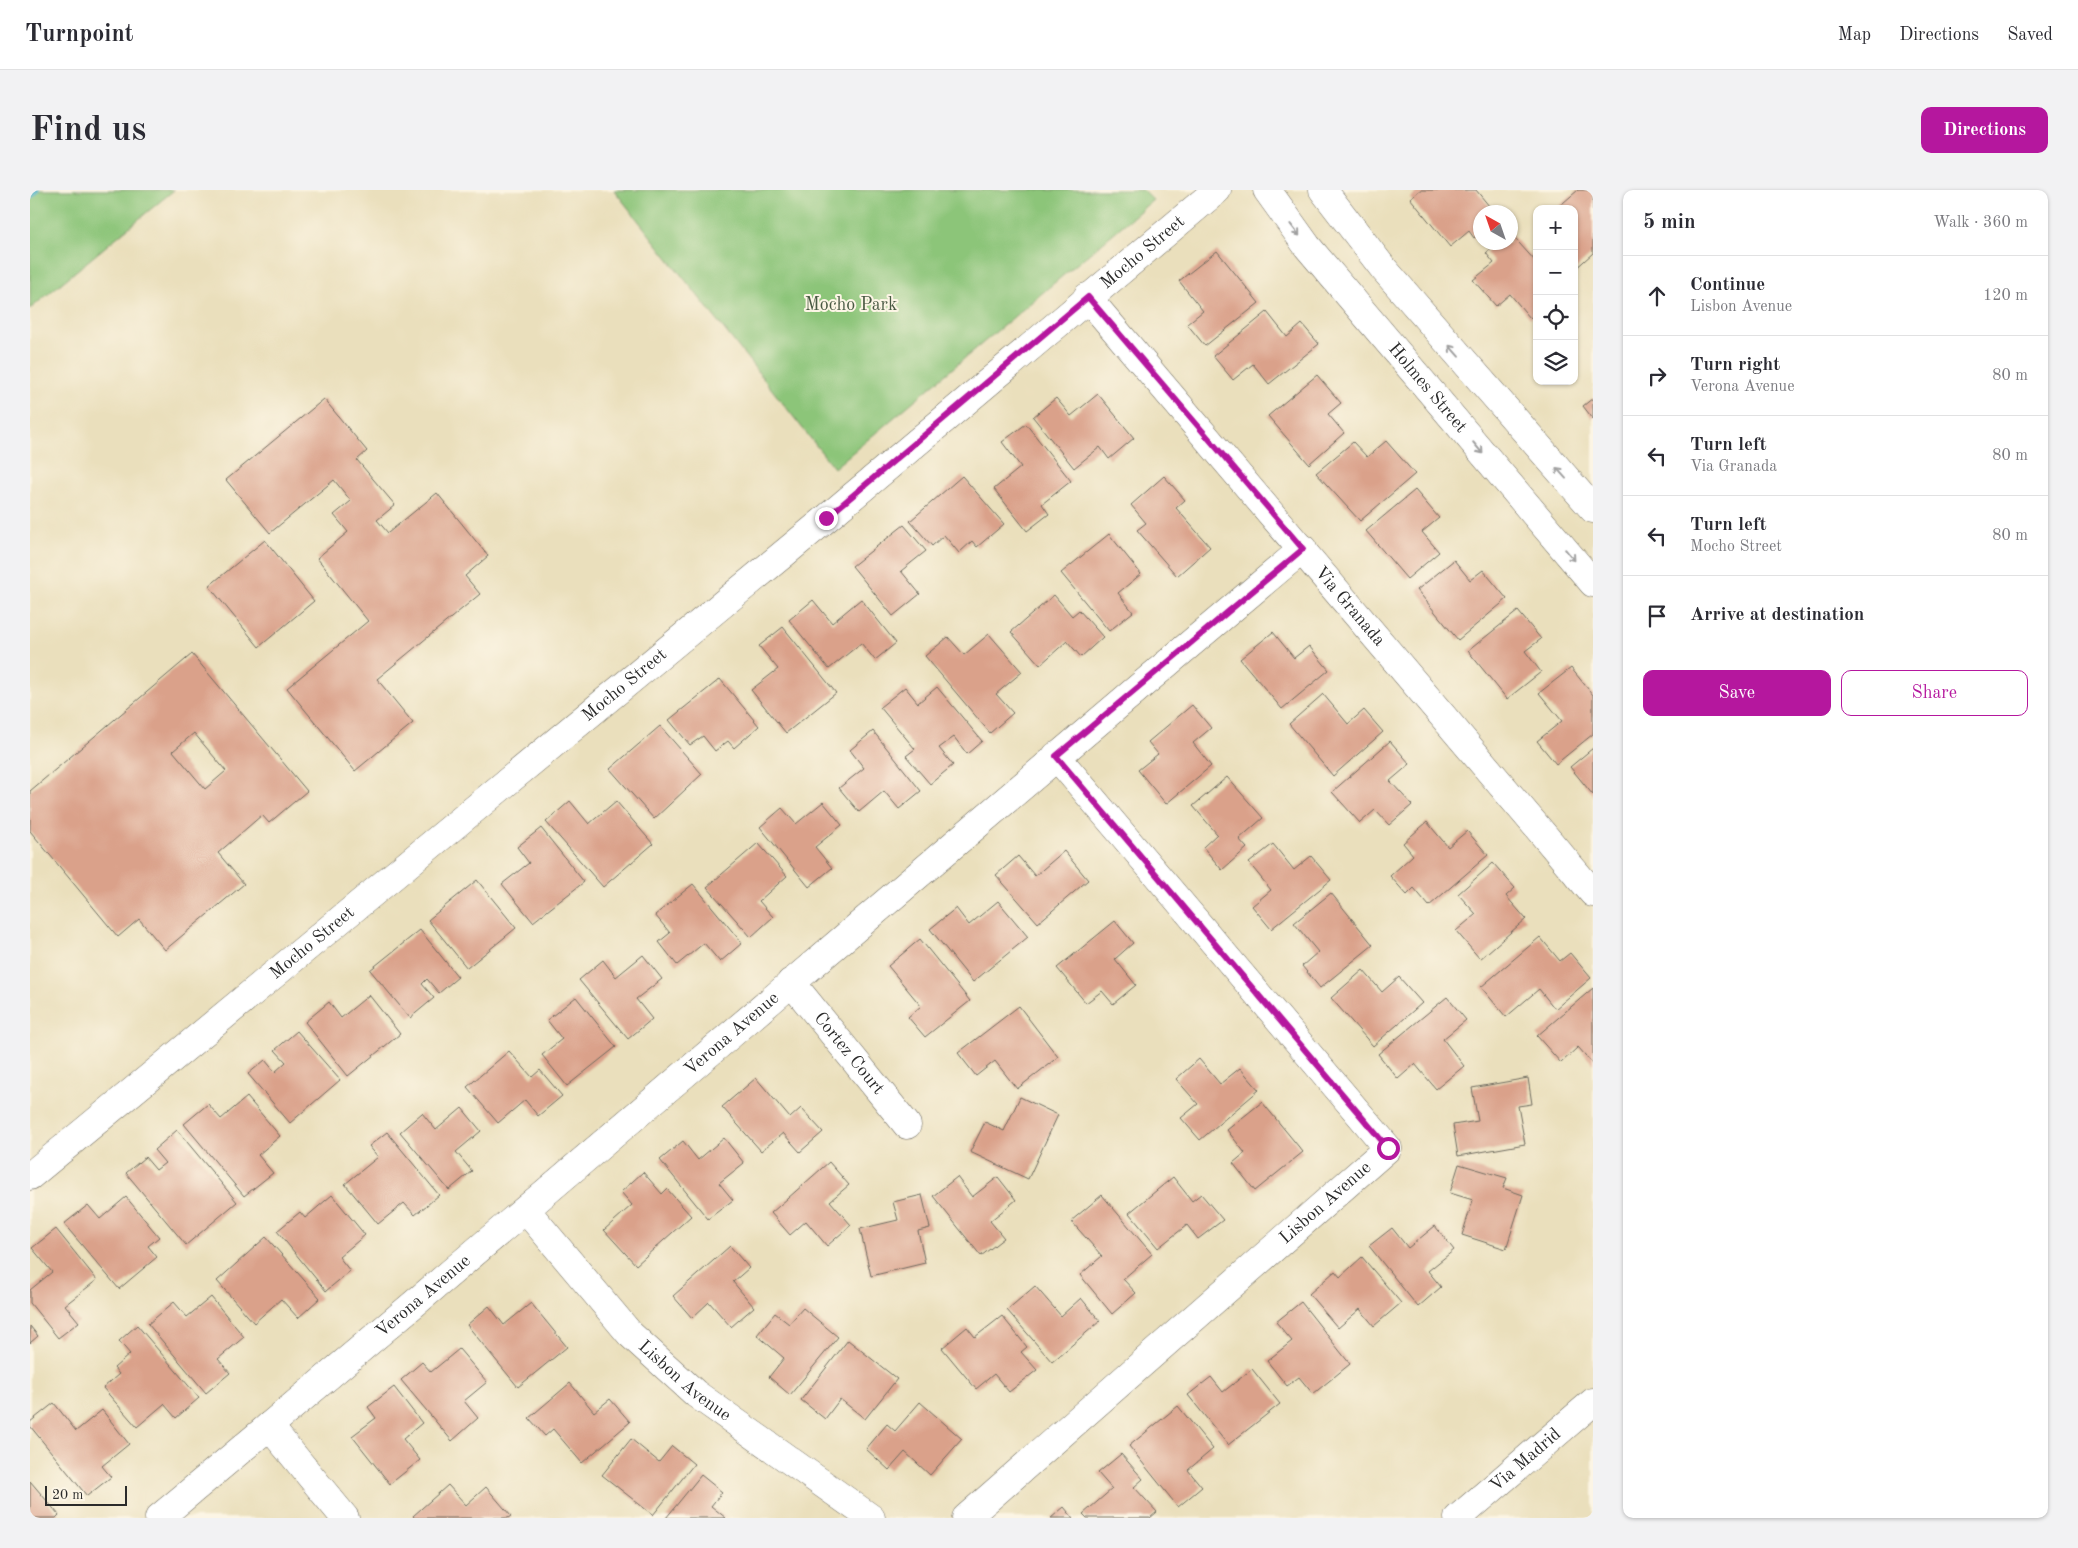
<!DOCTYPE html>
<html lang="en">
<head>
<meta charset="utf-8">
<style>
  body { margin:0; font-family:"Old Standard TT",serif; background:#f2f2f3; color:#2b2b33 }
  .controls { position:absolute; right:15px; top:15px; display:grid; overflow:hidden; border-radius:10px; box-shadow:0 1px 4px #0004 }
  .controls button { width:45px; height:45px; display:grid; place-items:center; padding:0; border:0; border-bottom:1px solid #e1e1e2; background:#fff; color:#2b2b33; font:25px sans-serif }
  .compass { position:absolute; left:1443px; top:15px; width:45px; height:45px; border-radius:50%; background:#fff; box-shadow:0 1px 4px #0004; rotate:320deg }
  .scale { position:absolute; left:15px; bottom:12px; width:82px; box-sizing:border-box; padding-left:5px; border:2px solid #2b2b2b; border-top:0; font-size:14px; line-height:18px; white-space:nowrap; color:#2b2b2b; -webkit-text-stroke:4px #fcf5e5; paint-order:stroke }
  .stop { position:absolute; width:15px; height:15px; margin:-11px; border:4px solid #b5179e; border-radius:50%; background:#fff }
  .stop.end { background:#b5179e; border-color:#fff; box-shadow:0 1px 5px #0008 }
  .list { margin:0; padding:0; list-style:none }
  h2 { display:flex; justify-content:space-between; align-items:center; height:65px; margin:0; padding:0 20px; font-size:21px }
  h2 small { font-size:16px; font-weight:400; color:#7c7c81 }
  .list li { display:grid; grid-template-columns:32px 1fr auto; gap:15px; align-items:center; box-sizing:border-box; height:80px; padding:0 20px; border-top:1px solid #e1e1e2 }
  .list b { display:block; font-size:19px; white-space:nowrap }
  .list p { margin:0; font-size:16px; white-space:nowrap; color:#7c7c81 }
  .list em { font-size:16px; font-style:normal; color:#7c7c81 }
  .actions { display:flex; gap:10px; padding:15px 20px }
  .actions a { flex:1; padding:11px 0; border:1px solid #b5179e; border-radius:10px; text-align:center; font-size:18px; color:#b5179e }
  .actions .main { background:#b5179e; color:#fff }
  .icon { flex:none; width:28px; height:28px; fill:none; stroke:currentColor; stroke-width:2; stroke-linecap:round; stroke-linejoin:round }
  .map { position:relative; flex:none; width:1563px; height:1328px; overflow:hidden; border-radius:10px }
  header { display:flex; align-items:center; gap:30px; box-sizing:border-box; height:70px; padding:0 25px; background:#fff; border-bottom:1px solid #e1e1e2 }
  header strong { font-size:24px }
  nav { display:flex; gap:28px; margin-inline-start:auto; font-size:18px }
  .intro { display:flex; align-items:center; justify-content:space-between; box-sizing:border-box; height:120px; padding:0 30px }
  h1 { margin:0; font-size:35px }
  .button { padding:12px 22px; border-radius:10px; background:#b5179e; color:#fff; font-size:18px; font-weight:700 }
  main { display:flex; gap:30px; padding:0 30px }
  aside { flex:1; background:#fff; border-radius:10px; box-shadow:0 1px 4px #0004 }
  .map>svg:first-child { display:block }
  .green { fill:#8cc579; stroke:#5c7852 }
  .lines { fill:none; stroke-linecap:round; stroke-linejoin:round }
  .stream { stroke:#46aec5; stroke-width:9 }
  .building { fill:#daa18a; fill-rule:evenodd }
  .minor-casing { stroke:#6e6a5e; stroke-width:29 }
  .major-casing { stroke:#6e6a5e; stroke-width:29 }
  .minor { stroke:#fff; stroke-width:28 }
  .major { stroke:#fff; stroke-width:28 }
  .oneway { stroke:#a0a0a0 }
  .route { stroke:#b5179e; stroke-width:6 }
  .labels { text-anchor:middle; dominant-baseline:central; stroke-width:4; stroke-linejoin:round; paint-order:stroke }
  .street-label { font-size:18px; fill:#2b2b2b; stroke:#fcf5e5 }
  .park-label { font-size:18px; fill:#485942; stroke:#fcf5e5 }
</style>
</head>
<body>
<header>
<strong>Turnpoint</strong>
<nav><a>Map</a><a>Directions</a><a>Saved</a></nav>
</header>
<div class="intro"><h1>Find us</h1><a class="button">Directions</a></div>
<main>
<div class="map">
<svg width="1563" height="1328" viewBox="0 0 1563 1328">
  <rect width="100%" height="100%" fill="#fcf5e5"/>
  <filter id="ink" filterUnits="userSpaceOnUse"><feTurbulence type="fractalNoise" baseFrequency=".02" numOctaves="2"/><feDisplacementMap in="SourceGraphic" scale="10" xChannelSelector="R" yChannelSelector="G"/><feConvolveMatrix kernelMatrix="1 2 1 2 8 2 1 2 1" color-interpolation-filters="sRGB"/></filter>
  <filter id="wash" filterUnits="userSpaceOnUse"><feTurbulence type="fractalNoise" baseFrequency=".0096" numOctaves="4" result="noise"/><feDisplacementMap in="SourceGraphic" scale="20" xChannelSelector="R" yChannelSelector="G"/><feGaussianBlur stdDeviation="1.12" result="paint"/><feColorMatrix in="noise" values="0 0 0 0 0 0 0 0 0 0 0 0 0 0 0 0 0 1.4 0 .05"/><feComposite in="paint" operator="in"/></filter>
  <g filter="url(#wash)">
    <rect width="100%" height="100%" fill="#eadfbc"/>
    <path class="green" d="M 0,0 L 144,0 L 0,119 Z
      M 584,0 L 1113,0 L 1123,10 L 804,278 Z"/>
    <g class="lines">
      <path class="stream" d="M 0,5 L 5,0"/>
    </g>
    <g id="blocks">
      <path class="building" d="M 1390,0 L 1446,0 L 1464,22 L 1450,22 L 1450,43 L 1444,48 L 1439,41 L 1420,57 L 1380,8 Z
        M 1548,0 L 1563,0 L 1563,63 L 1544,80 L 1544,19 L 1526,19 Z
        M 1480,43 L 1507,73 L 1507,122 L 1500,128 L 1480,104 L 1466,116 L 1443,90 L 1464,73 L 1456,63 L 1469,52 L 1480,52 Z
        M 1187,61 L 1229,113 L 1175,156 L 1157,134 L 1173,121 L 1149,91 Z
        M 1237,122 L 1257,147 L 1272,134 L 1289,154 L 1239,194 L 1223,174 L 1203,190 L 1183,166 Z
        M 1287,185 L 1311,213 L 1298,224 L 1314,243 L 1279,274 L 1238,226 Z
        M 1068,204 L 1104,248 L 1079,269 L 1070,257 L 1044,278 L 1003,227 L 1026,208 L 1041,226 Z
        M 1563,208 L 1563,229 L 1553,216 Z
        M 294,209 L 337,261 L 327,270 L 365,315 L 347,330 L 358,343 L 407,303 L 458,366 L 435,386 L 450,404 L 347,489 L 383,533 L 325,581 L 257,498 L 338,431 L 287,368 L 318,342 L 304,325 L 321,311 L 304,290 L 240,343 L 196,290 Z
        M 996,234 L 1041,291 L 1012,314 L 1019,324 L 997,341 L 964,299 L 991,277 L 972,252 Z
        M 1356,251 L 1385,284 L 1330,331 L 1286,283 L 1323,252 L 1337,267 Z
        M 932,286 L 974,334 L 947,357 L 942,351 L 929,363 L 914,345 L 902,356 L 880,331 Z
        M 1134,286 L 1155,310 L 1146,318 L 1180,357 L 1147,386 L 1107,340 L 1116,333 L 1101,315 Z
        M 1385,300 L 1409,328 L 1392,342 L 1409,362 L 1377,389 L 1336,341 Z
        M 874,335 L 896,361 L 871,381 L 890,404 L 863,426 L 822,376 Z
        M 1079,344 L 1111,384 L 1088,403 L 1103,422 L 1079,441 L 1031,383 Z
        M 235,350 L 284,411 L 229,457 L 179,396 Z
        M 1424,370 L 1440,390 L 1453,380 L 1477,409 L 1428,450 L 1387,400 Z
        M 1024,405 L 1042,426 L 1049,420 L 1073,447 L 1051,467 L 1037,451 L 1010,475 L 981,442 Z
        M 831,409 L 866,453 L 845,470 L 831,453 L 799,479 L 759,430 L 783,410 L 802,433 Z
        M 1488,421 L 1511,449 L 1495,461 L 1511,482 L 1477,509 L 1438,461 Z
        M 753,437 L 806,503 L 756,543 L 721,500 L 748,479 L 729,456 Z
        M 1243,442 L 1264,468 L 1279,456 L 1299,480 L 1252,519 L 1210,469 Z
        M 959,444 L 992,482 L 966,504 L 983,523 L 960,543 L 895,466 L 918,447 L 934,465 Z
        M 162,464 L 277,601 L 239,633 L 232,625 L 188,663 L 214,694 L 135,760 L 109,729 L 88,747 L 0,641 L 0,601 ZM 164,543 L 196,581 L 175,599 L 143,561 Z
        M 1541,478 L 1563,505 L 1563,544 L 1526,574 L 1507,551 L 1532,531 L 1509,503 Z
        M 690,489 L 729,536 L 704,558 L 698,551 L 685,561 L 673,546 L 660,555 L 639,530 Z
        M 875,497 L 888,513 L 907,497 L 952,551 L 937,564 L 924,547 L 909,558 L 923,575 L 900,594 L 876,566 L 885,559 L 850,517 Z
        M 1293,504 L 1318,534 L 1334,520 L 1353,542 L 1303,586 L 1259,534 Z
        M 1162,515 L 1181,538 L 1163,553 L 1181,576 L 1136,614 L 1108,580 L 1128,564 L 1118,552 Z
        M 630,536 L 672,584 L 624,629 L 580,579 Z
        M 843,541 L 891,601 L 869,619 L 854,601 L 829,622 L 809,598 L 834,578 L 820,560 Z
        M 1360,551 L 1380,574 L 1360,591 L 1382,615 L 1359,635 L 1345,620 L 1330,633 L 1302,602 Z
        M 1563,558 L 1563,605 L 1540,577 Z
        M 1197,587 L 1233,628 L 1209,649 L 1217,658 L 1192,680 L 1173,657 L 1187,644 L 1163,616 Z
        M 540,611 L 559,634 L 586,611 L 623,654 L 573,697 L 516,632 Z
        M 793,612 L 812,635 L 785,657 L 802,678 L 779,697 L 730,637 L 752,618 L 766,634 Z
        M 1397,632 L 1418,657 L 1437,641 L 1458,665 L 1399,716 L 1384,698 L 1377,705 L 1360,686 L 1383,665 L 1373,653 Z
        M 511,638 L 554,692 L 503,732 L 472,694 L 499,673 L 487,657 Z
        M 728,653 L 757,686 L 729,711 L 743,727 L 721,747 L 677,697 Z
        M 1243,654 L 1264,680 L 1281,666 L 1301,690 L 1241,739 L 1222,716 L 1241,700 L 1219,673 Z
        M 1034,661 L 1058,690 L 1008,733 L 966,685 L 988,666 L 1005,686 Z
        M 1463,673 L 1485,698 L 1476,706 L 1496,729 L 1450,769 L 1426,741 L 1446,724 L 1428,704 Z
        M 447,690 L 486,738 L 437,778 L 398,730 Z
        M 663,694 L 712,753 L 690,772 L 674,753 L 647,775 L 629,752 L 640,743 L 625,725 Z
        M 1301,703 L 1343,755 L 1290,798 L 1272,776 L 1288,762 L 1264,733 Z
        M 968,711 L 998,747 L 943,792 L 900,739 L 926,718 L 939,735 Z
        M 1085,731 L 1103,753 L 1085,769 L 1106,795 L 1083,814 L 1072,801 L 1056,813 L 1027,778 Z
        M 390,740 L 428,787 L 409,803 L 397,789 L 392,794 L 404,808 L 380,828 L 340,780 Z
        M 1510,747 L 1530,771 L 1540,763 L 1561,788 L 1525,819 L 1509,799 L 1476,827 L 1451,797 Z
        M 890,749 L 940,811 L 895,847 L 878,827 L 891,816 L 858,776 Z
        M 613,765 L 632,789 L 606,809 L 622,829 L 598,849 L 549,790 L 573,770 L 586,787 Z
        M 1333,780 L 1352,802 L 1369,787 L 1392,813 L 1343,856 L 1301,808 Z
        M 1563,798 L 1563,874 L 1548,857 L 1531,873 L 1507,846 Z
        M 339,805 L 370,844 L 318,886 L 275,832 L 299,812 L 311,828 Z
        M 546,807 L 586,857 L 537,896 L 512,865 L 532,849 L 517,830 Z
        M 1417,807 L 1436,830 L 1413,849 L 1434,876 L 1406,899 L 1385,874 L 1368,889 L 1348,864 Z
        M 989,816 L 1028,867 L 987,899 L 965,871 L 946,886 L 928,863 Z
        M 267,841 L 310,890 L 260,933 L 218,884 L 235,870 L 245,882 L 256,872 L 245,860 Z
        M 479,861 L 502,887 L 510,880 L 532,906 L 508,926 L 495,910 L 468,933 L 437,897 Z
        M 1169,869 L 1190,894 L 1210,878 L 1229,900 L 1170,950 L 1151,928 L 1168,914 L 1146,889 Z
        M 726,888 L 760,928 L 771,918 L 793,942 L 770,962 L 753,943 L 731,961 L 692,917 Z
        M 1498,888 L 1502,914 L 1488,916 L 1495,954 L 1428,966 L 1423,935 L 1448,931 L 1442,898 Z
        M 217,907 L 250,946 L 228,965 L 243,983 L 214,1006 L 154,934 L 178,914 L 191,929 Z
        M 990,907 L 1028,925 L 998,989 L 940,962 L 955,932 L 974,941 Z
        M 1232,912 L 1273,962 L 1225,1001 L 1203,973 L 1215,963 L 1197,940 Z
        M 432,918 L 451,941 L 426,962 L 442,981 L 419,1000 L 370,942 L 392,923 L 406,940 Z
        M 147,940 L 207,1012 L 156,1055 L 96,983 L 115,967 L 126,980 L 135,973 L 124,960 Z
        M 357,942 L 409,1005 L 385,1025 L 374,1013 L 348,1034 L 315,994 L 348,967 L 339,956 Z
        M 694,948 L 714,973 L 689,993 L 703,1010 L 678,1029 L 630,970 L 653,951 L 668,970 Z
        M 799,972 L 819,995 L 800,1011 L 821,1035 L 797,1056 L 776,1031 L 760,1045 L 741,1023 Z
        M 1429,974 L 1477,988 L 1473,998 L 1493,1005 L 1476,1059 L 1432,1045 L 1443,1010 L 1420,1003 Z
        M 613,982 L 632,1004 L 637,999 L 661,1026 L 606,1075 L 574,1040 L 602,1015 L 591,1002 Z
        M 927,987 L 942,1007 L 968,987 L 986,1010 L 960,1031 L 974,1048 L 951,1066 L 903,1006 Z
        M 1143,987 L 1162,1011 L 1171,1004 L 1193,1030 L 1168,1049 L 1157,1035 L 1128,1058 L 1099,1023 Z
        M 302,1005 L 335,1045 L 309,1067 L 320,1081 L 296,1101 L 247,1041 L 270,1022 L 275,1028 Z
        M 892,1005 L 900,1038 L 888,1041 L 895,1073 L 841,1086 L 830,1039 L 868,1030 L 863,1012 Z
        M 1072,1005 L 1122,1064 L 1093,1089 L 1106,1103 L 1082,1124 L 1050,1085 L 1072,1066 L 1041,1031 Z
        M 96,1007 L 129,1047 L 118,1056 L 127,1067 L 89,1099 L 34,1034 L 58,1015 L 70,1029 Z
        M 1405,1036 L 1424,1060 L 1398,1081 L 1411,1097 L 1388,1117 L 1339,1056 L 1362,1038 L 1378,1058 Z
        M 26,1039 L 67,1090 L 35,1115 L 49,1132 L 28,1148 L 0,1113 L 0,1100 L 22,1082 L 2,1058 Z
        M 236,1047 L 290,1108 L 268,1128 L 251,1109 L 224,1133 L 187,1091 Z
        M 700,1056 L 719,1078 L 703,1092 L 724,1117 L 701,1137 L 679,1112 L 662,1128 L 643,1106 Z
        M 1332,1067 L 1371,1113 L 1344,1136 L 1330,1119 L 1308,1138 L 1279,1104 L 1305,1081 L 1310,1087 Z
        M 1005,1096 L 1031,1126 L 1051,1108 L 1070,1131 L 1022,1172 L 977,1120 Z
        M 181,1107 L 214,1147 L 188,1169 L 200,1183 L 176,1203 L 118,1134 L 144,1112 L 157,1127 Z
        M 1271,1112 L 1320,1174 L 1283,1204 L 1269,1187 L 1257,1196 L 1237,1171 L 1262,1151 L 1246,1132 Z
        M 501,1113 L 537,1157 L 488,1197 L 437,1135 L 459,1116 L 474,1135 Z
        M 773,1118 L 808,1147 L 760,1205 L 739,1187 L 754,1168 L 727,1145 L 745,1123 L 759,1134 Z
        M 972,1126 L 997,1157 L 991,1162 L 1007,1180 L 979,1202 L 964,1184 L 946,1199 L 912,1158 L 937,1137 L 945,1147 Z
        M 107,1135 L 169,1208 L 146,1228 L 134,1214 L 107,1237 L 73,1198 L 89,1184 L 84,1178 L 100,1164 L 89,1151 Z
        M 0,1136 L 8,1146 L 0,1153 Z
        M 818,1150 L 867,1189 L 835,1229 L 810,1209 L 795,1229 L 771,1210 Z
        M 429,1159 L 457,1192 L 434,1211 L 448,1228 L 422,1251 L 371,1190 L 392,1172 L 401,1182 Z
        M 1222,1179 L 1250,1214 L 1198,1255 L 1158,1205 L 1181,1187 L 1193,1202 Z
        M 540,1193 L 564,1222 L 580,1209 L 600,1232 L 552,1273 L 523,1239 L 515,1246 L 499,1228 Z
        M 364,1197 L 392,1233 L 373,1249 L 390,1270 L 360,1294 L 322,1246 L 346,1228 L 338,1217 Z
        M 890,1212 L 932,1249 L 900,1285 L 875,1262 L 859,1280 L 836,1259 L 857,1234 L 865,1241 Z
        M 24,1213 L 46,1241 L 72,1220 L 99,1254 L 72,1276 L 81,1287 L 57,1306 L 0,1236 L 0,1232 Z
        M 1148,1216 L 1183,1259 L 1158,1280 L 1172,1297 L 1148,1317 L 1099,1256 Z
        M 601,1249 L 629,1272 L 642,1256 L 664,1274 L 623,1325 L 572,1285 Z
        M 1091,1264 L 1113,1289 L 1104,1297 L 1127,1322 L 1120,1328 L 1057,1328 L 1053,1324 L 1082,1299 L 1068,1283 Z
        M 671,1285 L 692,1302 L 681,1316 L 696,1328 L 636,1328 Z
        M 0,1291 L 29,1325 L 26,1328 L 0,1328 Z
        M 418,1295 L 436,1315 L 456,1297 L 481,1326 L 478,1328 L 385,1328 L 383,1326 Z
        M 1034,1317 L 1043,1328 L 1021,1328 Z"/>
    </g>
  </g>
  <g filter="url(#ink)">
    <use href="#blocks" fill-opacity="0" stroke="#6e6a5e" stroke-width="1"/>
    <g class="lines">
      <defs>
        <g id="minor">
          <path id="s1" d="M 1057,107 L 1563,703"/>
          <path id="s2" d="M 761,792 L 877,935"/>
          <path id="s3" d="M 0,986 L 797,328 L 1187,0"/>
          <path id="s4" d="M 496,1020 L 600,1144 L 666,1204 L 841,1328"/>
          <path d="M 239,1236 L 315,1328"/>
          <path id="s5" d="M 129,1328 C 513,1009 890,680 1273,359"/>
          <path id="s6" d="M 936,1328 L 1358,958 L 1026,566"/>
          <path id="s7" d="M 1428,1328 L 1563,1212"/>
        </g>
        <g id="major">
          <path id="s8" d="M 1237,0 L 1277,56 L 1563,393"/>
          <path d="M 1293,0 L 1353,78 L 1563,319"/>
        </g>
      </defs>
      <use href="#minor" class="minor-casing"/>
      <use href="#major" class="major-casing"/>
      <use href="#minor" class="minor"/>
      <use href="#major" class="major"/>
    </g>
    <defs><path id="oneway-shaft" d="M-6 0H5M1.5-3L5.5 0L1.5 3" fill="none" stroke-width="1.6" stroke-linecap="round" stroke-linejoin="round" transform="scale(1.25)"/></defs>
    <g class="oneway">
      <use href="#oneway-shaft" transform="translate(1265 40) rotate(52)"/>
      <use href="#oneway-shaft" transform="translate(1424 161) rotate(-131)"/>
      <use href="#oneway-shaft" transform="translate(1448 258) rotate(50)"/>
      <use href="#oneway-shaft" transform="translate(1531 283) rotate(-132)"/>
      <use href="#oneway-shaft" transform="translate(1540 365) rotate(50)"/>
    </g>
  </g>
  <g class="lines" filter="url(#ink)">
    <path class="route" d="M 796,328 L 1058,107 L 1273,359 L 1026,566 L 1358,958"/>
  </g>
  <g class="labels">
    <g class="street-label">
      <text stroke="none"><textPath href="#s3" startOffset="1446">Mocho Street</textPath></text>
      <text stroke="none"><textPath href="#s8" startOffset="255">Holmes Street</textPath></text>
      <text stroke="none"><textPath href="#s1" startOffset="406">Via Granada</textPath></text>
      <text stroke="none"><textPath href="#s3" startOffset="771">Mocho Street</textPath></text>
      <text stroke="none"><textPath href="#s3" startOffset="366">Mocho Street</textPath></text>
      <text stroke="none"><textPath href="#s5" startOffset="750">Verona Avenue</textPath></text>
      <text stroke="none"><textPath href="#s2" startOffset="92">Cortez Court</textPath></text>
      <text stroke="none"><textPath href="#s6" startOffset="478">Lisbon Avenue</textPath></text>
      <text stroke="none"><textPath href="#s5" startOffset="345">Verona Avenue</textPath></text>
      <text stroke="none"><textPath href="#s4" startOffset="234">Lisbon Avenue</textPath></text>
      <text stroke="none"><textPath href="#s7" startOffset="89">Via Madrid</textPath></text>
    </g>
    <g class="park-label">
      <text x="821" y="115">Mocho Park</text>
    </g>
  </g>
</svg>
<div class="controls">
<button>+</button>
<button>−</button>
<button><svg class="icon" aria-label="locate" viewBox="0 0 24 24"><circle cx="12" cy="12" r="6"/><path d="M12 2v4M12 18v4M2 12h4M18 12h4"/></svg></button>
<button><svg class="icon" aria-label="layers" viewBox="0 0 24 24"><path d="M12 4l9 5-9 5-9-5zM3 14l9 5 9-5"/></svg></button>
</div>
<svg class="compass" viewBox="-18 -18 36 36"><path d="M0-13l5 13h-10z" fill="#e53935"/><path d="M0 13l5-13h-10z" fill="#7c7c81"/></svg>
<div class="scale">20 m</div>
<div class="stop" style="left:1358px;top:958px"></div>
<div class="stop end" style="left:796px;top:328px"></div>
</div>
<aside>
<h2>5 min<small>Walk · 360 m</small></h2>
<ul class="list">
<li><svg class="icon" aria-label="ahead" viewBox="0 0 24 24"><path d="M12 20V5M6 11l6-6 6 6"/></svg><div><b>Continue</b><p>Lisbon Avenue</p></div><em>120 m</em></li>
<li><svg class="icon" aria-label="right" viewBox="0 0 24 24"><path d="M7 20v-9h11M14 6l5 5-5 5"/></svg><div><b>Turn right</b><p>Verona Avenue</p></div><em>80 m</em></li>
<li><svg class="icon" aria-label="left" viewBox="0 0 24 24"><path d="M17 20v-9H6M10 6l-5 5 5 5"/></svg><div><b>Turn left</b><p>Via Granada</p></div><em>80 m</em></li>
<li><svg class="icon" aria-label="left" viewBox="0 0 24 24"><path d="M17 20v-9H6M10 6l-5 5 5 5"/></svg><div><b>Turn left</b><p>Mocho Street</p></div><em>80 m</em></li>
<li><svg class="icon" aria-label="arrive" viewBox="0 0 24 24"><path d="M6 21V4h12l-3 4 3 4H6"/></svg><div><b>Arrive at destination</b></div></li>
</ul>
<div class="actions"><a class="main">Save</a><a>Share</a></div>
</aside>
</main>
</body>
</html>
